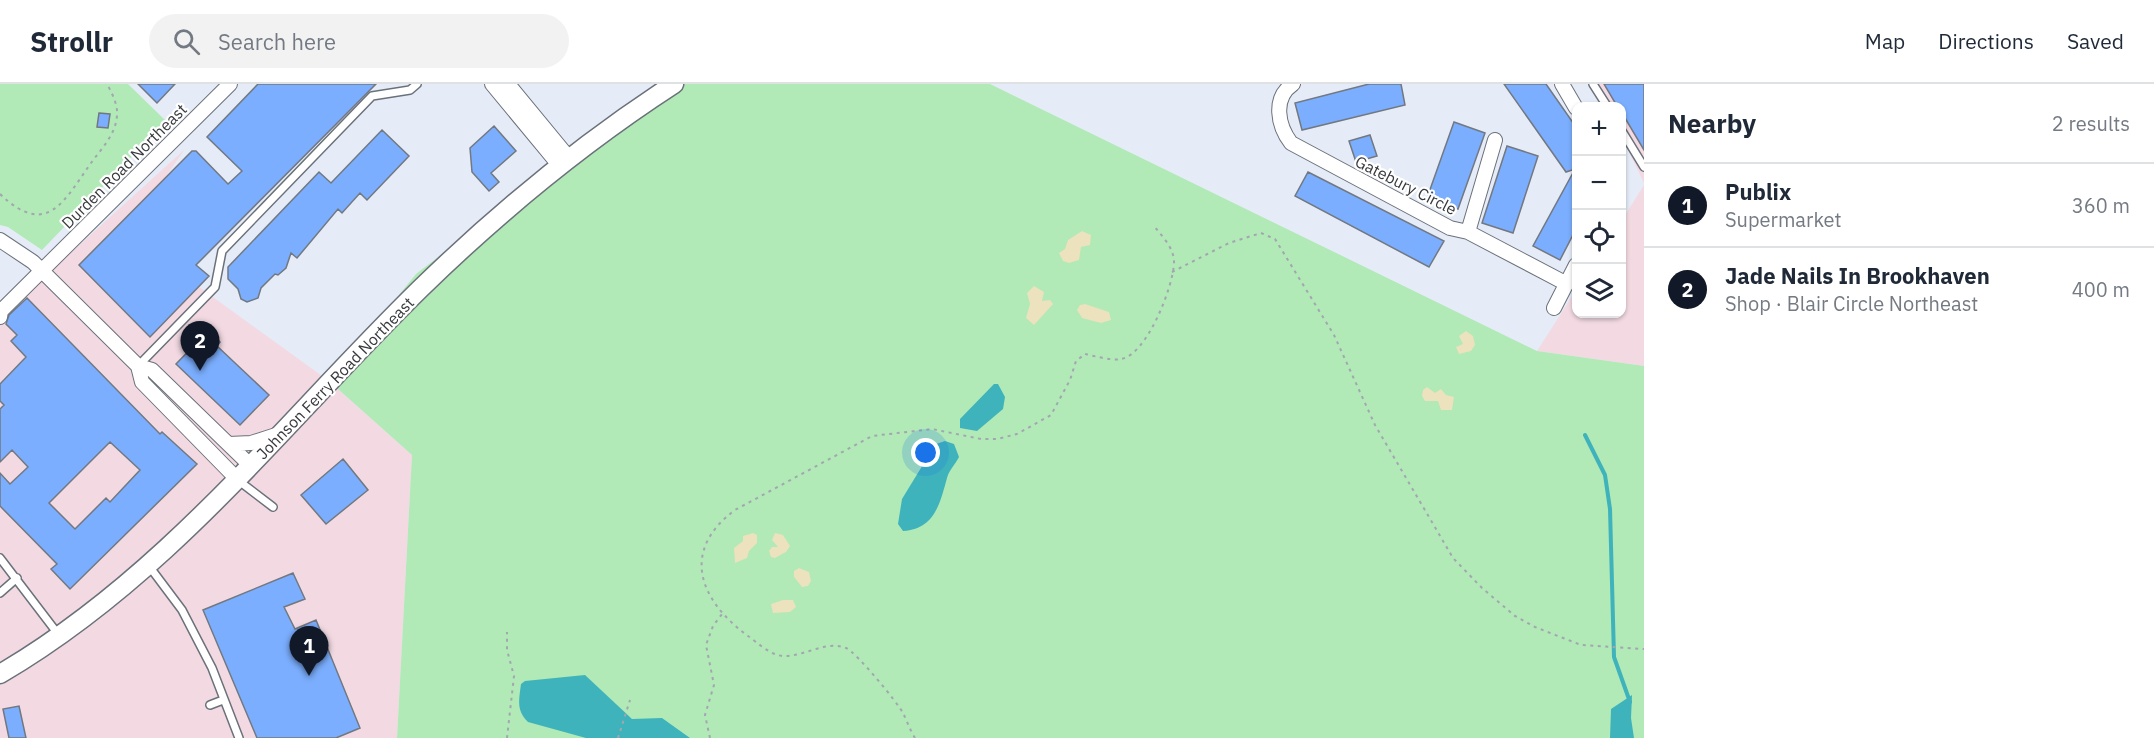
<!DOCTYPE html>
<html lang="en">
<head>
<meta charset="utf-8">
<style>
  body { margin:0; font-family:"IBM Plex Sans",sans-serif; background:#f2f2f3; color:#1f2937 }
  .controls { position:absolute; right:18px; top:18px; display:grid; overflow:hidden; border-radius:12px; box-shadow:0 2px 4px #0004 }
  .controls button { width:54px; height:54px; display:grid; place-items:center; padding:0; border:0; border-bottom:2px solid #e0e1e3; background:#fff; color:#1f2937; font:30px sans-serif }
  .you { position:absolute; left:926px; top:369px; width:21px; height:21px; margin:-15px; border:4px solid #fff; border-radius:50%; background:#1a73e8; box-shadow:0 0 0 9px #1a73e833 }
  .badge { display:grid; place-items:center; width:39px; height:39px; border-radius:50%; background:#111827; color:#fff; font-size:20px; font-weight:700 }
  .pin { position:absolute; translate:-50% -50px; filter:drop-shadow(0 2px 3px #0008) }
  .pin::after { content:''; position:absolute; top:32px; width:21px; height:18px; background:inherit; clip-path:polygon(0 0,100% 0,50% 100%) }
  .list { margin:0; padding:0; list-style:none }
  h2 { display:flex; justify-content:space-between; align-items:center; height:78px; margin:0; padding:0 24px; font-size:26px }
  h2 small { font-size:20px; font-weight:400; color:#747a83 }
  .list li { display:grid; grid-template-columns:39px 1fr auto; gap:18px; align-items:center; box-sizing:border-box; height:84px; padding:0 24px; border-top:2px solid #e0e1e3 }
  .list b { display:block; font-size:22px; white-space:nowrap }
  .list p { margin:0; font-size:20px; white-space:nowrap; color:#747a83 }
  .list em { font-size:20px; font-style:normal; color:#747a83 }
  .icon { flex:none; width:33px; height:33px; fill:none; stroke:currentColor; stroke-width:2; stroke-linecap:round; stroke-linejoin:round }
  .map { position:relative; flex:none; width:1644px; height:654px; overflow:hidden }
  header { display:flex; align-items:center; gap:36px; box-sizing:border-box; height:84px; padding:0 30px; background:#fff; border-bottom:2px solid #e0e1e3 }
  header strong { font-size:28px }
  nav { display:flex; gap:33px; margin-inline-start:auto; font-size:21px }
  .search { width:420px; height:54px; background:#f2f2f3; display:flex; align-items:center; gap:15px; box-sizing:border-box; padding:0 21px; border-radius:33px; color:#747a83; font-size:22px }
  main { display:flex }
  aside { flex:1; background:#fff }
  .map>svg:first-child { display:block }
  .commercial { fill:#f3dae2 }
  .green { fill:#b1e9b7 }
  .sand { fill:#ece2bd }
  .water { fill:#3eb3bb }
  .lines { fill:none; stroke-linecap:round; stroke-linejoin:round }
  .stream { stroke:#3eb3bb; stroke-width:4 }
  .building { fill:#7baefe; stroke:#727881; stroke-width:1.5; fill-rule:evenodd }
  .service-casing { stroke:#6b717a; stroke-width:10 }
  .minor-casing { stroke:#6b717a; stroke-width:16 }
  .secondary-casing { stroke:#6b717a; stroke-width:21 }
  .path { stroke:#a2a7af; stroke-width:2; stroke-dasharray:3 4.5; stroke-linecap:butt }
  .service { stroke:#fff; stroke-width:7 }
  .minor { stroke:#fff; stroke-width:14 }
  .secondary { stroke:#fff; stroke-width:18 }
  .labels { text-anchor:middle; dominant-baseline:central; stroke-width:4.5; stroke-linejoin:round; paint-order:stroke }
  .street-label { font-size:16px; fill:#37393d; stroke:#fff }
</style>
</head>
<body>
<header>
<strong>Strollr</strong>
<div class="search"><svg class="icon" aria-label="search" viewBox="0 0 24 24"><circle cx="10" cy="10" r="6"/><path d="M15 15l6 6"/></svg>Search here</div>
<nav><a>Map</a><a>Directions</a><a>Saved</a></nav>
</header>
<main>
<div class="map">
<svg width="1644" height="654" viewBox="0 0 1644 654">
  <rect width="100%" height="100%" fill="#e5ecf7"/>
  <path class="commercial" d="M 1595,0 L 1644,0 L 1644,99 L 1622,54 L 1622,22 L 1606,22 Z
    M 185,65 L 126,150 L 329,297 L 412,371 L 397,654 L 0,654 L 0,233 Z
    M 1644,101 L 1644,282 L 1537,267 L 1576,206 L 1576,230 L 1622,230 L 1622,136 Z"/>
  <path class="green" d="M 0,0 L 128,0 L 166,37 L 42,166 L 8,143 L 0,141 Z
    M 664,0 L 990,0 L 1537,267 L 1644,282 L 1644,654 L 397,654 L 412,371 L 329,297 L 416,190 Z"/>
  <path class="sand" d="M 1082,147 L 1091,151 L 1090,161 L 1081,163 L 1079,176 L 1069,179 L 1063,177 L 1059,169 L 1065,165 L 1068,156 Z
    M 1034,202 L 1044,208 L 1042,217 L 1050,216 L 1053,220 L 1034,241 L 1026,234 L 1030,220 L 1027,209 Z
    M 1085,220 L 1109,228 L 1111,236 L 1101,239 L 1082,234 L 1077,226 L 1080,221 Z
    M 1466,247 L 1473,252 L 1475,261 L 1471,267 L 1459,270 L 1456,263 L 1463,260 L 1459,252 Z
    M 1427,303 L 1435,309 L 1441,305 L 1446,311 L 1454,313 L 1452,326 L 1441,326 L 1438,317 L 1425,317 L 1422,312 L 1423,306 Z
    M 753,449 L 757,451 L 757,459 L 749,467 L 747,474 L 735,479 L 734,464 L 743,457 L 743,452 Z
    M 775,449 L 783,451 L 790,462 L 786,468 L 775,474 L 771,473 L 769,467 L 772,463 L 778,463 L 772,456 Z
    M 799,484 L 809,488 L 811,497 L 808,502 L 802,503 L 794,493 L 794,487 Z
    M 783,516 L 793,516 L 796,523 L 790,528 L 773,529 L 771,520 Z"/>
  <path class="water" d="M 994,300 L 998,300 L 1005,313 L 1003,325 L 977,347 L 960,344 L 960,335 Z
    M 945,357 L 954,360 L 959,373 C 955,381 949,386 947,394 C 940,419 935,445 903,447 L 898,440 L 902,415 L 924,379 L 930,362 Z
    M 585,591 L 632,635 L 662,634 L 690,654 L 586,654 L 528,638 C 516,626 519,616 521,600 L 525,597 Z
    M 1632,611 L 1631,634 L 1634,654 L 1610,654 L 1611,625 Z"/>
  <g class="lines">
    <path class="stream" d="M 1585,351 L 1605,391 L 1610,425 L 1614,573 L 1630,618"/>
  </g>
  <path class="building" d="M 138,0 L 175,0 L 157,19 Z
    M 258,0 L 376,0 L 196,181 L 209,192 L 150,253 L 79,181 L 192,67 L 196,67 L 228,100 L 242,87 L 207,53 Z
    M 1369,0 L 1401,0 L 1405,21 L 1302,46 L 1295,19 Z
    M 1504,0 L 1546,0 L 1576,43 L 1576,145 L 1560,176 L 1533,162 L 1575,85 L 1566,88 Z
    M 1604,0 L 1644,0 L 1644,66 L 1622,29 L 1622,22 L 1617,22 Z
    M 99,29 L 110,30 L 108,44 L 97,43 Z
    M 1454,38 L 1485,49 L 1458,125 L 1427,114 Z
    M 494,42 L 516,67 L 491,89 L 499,98 L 489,107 L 472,88 L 470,64 Z
    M 382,46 L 409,72 L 367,116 L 360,109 L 342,129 L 338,125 L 297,174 L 291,169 L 286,184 L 278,191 L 275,190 L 261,204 L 258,214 L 247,218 L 241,215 L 238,205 L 228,195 L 228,183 L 319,88 L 331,99 Z
    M 1370,51 L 1377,72 L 1356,78 L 1349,57 Z
    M 1507,62 L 1538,72 L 1513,149 L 1482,139 Z
    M 1308,88 L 1444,157 L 1429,183 L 1295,112 Z
    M 27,214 L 160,350 L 162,348 L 197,380 L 70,505 L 51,485 L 57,480 L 0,422 L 0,389 L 10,400 L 28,383 L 12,366 L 0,378 L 0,325 L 4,321 L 0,317 L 0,300 L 26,273 L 11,257 L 17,251 L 6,240 L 9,231 ZM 110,358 L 140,386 L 110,418 L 106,414 L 75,445 L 49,419 Z
    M 208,247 L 220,258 L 217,262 L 269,311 L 240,341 L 176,280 Z
    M 343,375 L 368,406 L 326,440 L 301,411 Z
    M 293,489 L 305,515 L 284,523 L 295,545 L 316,536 L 360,644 L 336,654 L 257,654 L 203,526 Z
    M 19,622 L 26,654 L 9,654 L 3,625 Z"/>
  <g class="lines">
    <defs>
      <path id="service" d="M 1593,0 L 1607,22
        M 1622,47 L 1644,83
        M 138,282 L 215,203 L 222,167 L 372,12 L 410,6 L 417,0
        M 239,397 L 273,423
        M 0,474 L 58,550
        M 149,482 L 182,526 L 212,584 L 239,654
        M 0,509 L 17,494
        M 210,621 L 223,616"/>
      <path id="minor" d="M 492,0 L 559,81
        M 508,0 L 569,74
        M 1293,0 C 1272,14 1278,42 1291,59 L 1450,144 L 1468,148 L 1567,200
        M 1562,0 L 1576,24
        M 1468,148 L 1495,56
        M 0,156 L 33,178 L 138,282 L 152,286 L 251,382
        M 1554,224 L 1576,181
        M 0,233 L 1,227 L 230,0
        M 138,282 L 142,298 L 237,395
        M 229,360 L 251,359 L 279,350"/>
      <path id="secondary" d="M 0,590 C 169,491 282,340 420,205 C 498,129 583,59 674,0"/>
    </defs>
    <use href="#service" class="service-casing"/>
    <use href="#minor" class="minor-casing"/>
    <use href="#secondary" class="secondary-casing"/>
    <path class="path" d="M 0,110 C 47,155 64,117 91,79 C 102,64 116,50 117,31 C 118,21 112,9 107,0
      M 1172,188 L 1229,159 L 1261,149 L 1275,155 L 1334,251 L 1375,341 L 1453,474 L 1482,504 L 1515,532 L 1535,543 L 1581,561 L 1644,565
      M 507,654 L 514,592 L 507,566 L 507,548
      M 618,654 L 630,616
      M 710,654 L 705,631 L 714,601 L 706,561 L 713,542 L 722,530
      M 915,654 C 910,646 907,637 903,629 C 897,618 856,568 846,564 C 825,556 804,573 783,572 C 770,571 758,559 748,552 C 699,516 680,467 735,426 L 872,352 L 932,345 L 981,355 L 997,355 L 1017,350 L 1051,331 L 1070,296 L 1076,277 L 1085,270 C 1095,272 1111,277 1121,275 C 1147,271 1174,201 1174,178 C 1174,164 1162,152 1154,142"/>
    <use href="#service" class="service"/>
    <use href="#minor" class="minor"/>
    <use href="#secondary" class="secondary"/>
  </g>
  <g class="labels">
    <g class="street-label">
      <text transform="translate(124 82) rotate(-45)">Durden Road Northeast</text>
      <text transform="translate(1406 101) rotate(27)">Gatebury Circle</text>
      <text transform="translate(335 294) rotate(-46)">Johnson Ferry Road Northeast</text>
    </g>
  </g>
</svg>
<div class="controls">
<button>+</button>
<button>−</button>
<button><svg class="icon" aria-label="locate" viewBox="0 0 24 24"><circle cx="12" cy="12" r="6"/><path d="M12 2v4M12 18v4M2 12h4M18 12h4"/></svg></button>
<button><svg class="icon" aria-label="layers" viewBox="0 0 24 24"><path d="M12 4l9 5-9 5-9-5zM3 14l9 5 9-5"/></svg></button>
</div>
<div class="you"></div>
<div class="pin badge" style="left:309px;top:592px">1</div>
<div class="pin badge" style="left:200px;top:287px">2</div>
</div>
<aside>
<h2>Nearby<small>2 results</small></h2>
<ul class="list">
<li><span class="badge">1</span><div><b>Publix</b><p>Supermarket</p></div><em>360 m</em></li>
<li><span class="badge">2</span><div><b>Jade Nails In Brookhaven</b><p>Shop · Blair Circle Northeast</p></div><em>400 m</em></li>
</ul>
</aside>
</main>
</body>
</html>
